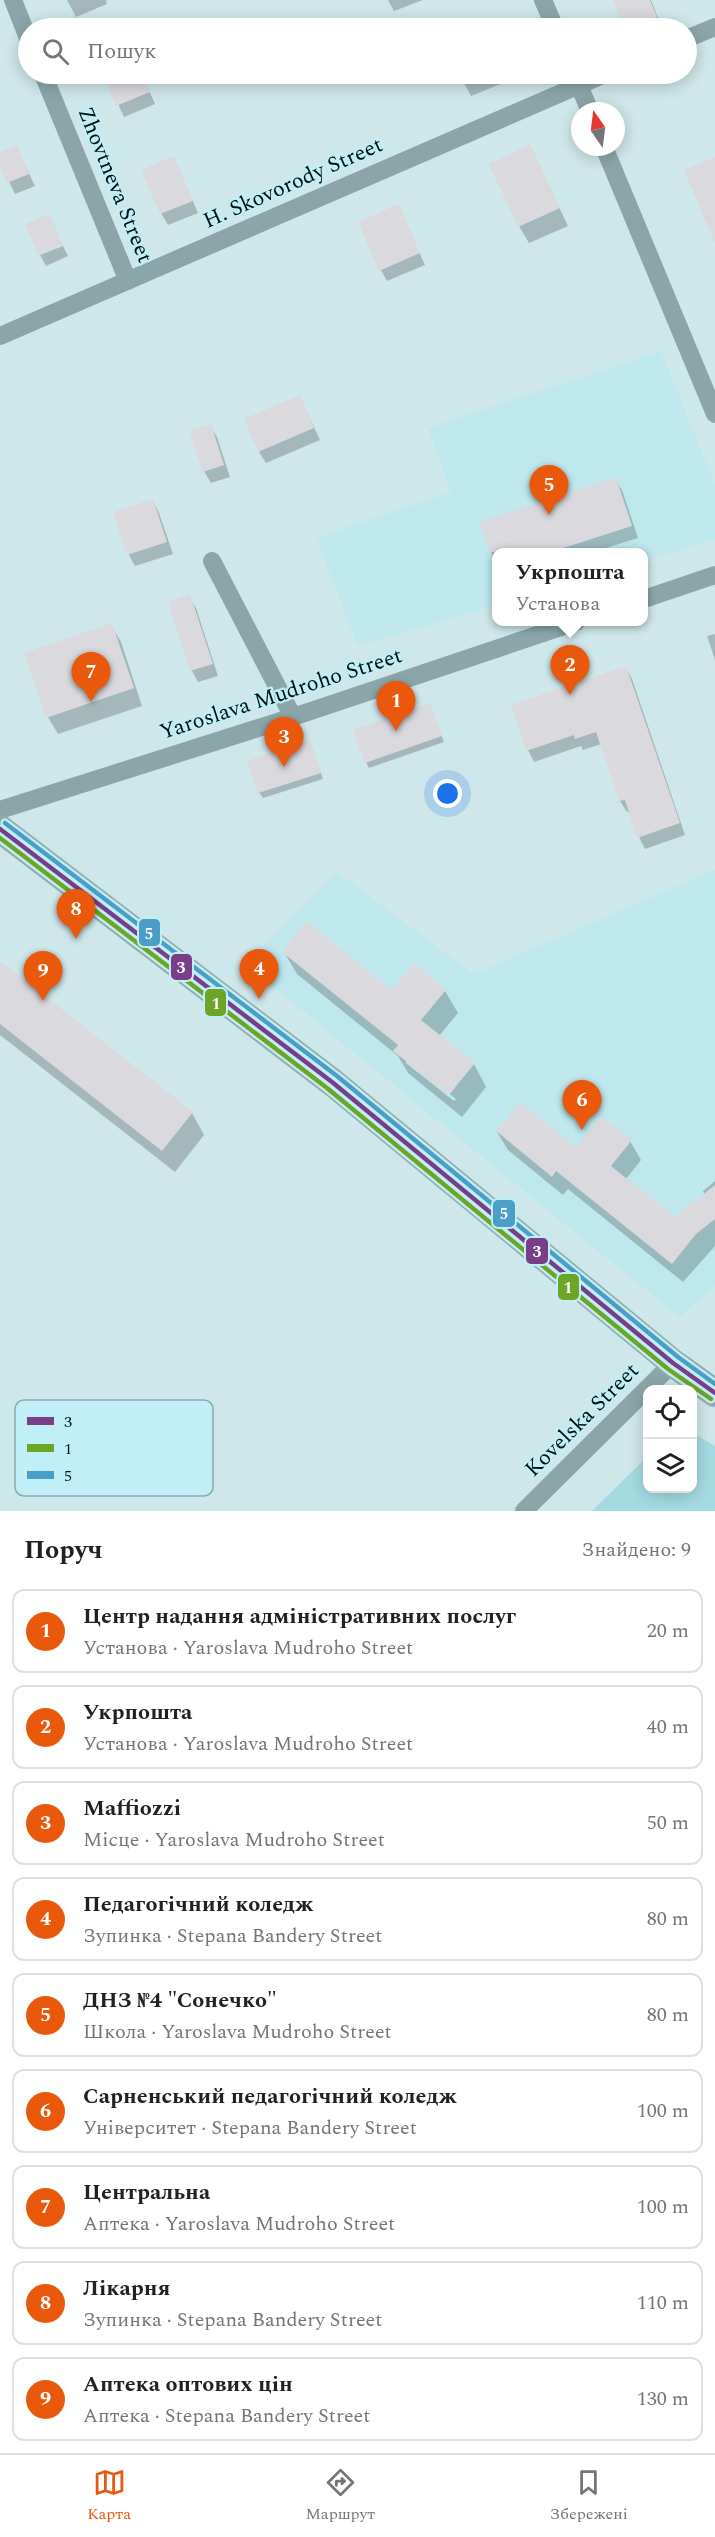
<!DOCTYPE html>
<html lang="uk">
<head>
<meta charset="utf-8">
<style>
  body { margin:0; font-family:Spectral,serif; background:#f2f2f2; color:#202124 }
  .controls { position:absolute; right:18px; bottom:18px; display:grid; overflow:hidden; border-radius:12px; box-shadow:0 3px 15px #0003 }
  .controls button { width:54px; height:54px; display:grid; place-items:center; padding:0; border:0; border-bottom:2px solid #e0e0e0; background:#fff; color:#202124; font:30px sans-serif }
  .compass { position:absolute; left:571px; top:102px; width:54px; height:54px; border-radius:50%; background:#fff; box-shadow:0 3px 15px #0003; rotate:346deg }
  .you { position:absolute; left:448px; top:794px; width:21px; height:21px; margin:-15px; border:4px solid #fff; border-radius:50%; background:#1a73e8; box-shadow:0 0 0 9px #1a73e833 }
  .badge { display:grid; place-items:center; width:39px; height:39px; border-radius:50%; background:#ea580c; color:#fff; font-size:20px; font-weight:700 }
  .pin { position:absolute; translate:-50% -50px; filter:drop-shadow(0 2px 3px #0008) }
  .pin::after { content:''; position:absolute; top:32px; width:21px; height:18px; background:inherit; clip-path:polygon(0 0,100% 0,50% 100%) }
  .popup { position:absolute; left:492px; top:548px; width:156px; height:78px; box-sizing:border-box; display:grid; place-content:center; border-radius:12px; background:#fff; filter:drop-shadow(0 2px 4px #0005); font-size:20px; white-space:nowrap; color:#757577 }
  .popup b { font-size:22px; color:#202124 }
  .popup::after { content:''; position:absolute; left:50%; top:100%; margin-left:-12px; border:12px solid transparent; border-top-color:#fff }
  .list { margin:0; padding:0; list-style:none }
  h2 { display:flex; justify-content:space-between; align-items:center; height:78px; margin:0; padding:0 24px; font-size:26px }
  h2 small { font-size:20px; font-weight:400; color:#757577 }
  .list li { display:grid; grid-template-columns:39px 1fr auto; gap:18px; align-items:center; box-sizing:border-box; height:84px; margin:0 12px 12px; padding:0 12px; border:2px solid #e0e0e0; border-radius:12px }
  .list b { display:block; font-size:22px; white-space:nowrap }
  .list p { margin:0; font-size:20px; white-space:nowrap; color:#757577 }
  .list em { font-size:20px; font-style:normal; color:#757577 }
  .icon { flex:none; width:33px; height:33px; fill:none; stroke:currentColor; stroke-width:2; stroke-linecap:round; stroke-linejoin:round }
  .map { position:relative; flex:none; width:715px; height:1511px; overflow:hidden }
  .search { position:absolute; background:#fff; box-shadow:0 3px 15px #0003; left:18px; right:18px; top:18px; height:66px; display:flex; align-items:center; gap:15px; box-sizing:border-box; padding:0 21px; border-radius:33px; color:#757577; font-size:22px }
  .sheet { height:942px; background:#fff }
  nav { display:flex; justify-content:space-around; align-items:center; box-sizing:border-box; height:84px; border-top:2px solid #e0e0e0; background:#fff; font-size:16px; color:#757577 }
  nav a { display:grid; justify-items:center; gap:3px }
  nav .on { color:#ea580c }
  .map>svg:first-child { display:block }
  .built { fill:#bee8ee }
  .green { fill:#a4dae2 }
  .shadow { fill:#0003; fill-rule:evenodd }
  .building { fill:#d9d9de }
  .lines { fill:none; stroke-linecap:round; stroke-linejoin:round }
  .street { stroke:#8ba6aa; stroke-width:18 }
  .primary { stroke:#92acae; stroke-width:28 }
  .bus-1-casing { stroke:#c1eff7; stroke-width:9 }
  .bus-2-casing { stroke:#c1eff7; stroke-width:9 }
  .bus-3-casing { stroke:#c1eff7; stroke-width:9 }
  .bus-1 { stroke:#783e89; stroke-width:4.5 }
  .bus-2 { stroke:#6da626; stroke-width:4.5 }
  .bus-3 { stroke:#4b9fc6; stroke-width:4.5 }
  .labels { text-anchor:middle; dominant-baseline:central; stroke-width:4.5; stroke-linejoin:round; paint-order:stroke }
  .street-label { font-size:22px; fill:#011012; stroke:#c1eff7 }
  .key { fill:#c1eff7; stroke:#87acb2; stroke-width:1.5 }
  .key-label { font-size:16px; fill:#011012 }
  .line-badge { stroke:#c1eff7; stroke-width:2 }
  .badge-label { font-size:16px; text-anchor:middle; font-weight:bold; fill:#fff }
</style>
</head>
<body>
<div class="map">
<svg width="715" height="1511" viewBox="0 0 715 1511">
  <rect width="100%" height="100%" fill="#cee7ea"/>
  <path class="built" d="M 661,351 L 715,485 L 715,539 L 644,561 L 644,552 L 496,552 L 496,605 L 358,646 L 316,538 L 451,492 L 428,428 Z
    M 715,870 L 715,1286 L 679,1317 L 245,964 L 337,872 L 474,974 Z"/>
  <path class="green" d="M 693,1433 L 715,1446 L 715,1511 L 592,1511 L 647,1457 L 648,1488 L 692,1488 Z"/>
  <path class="shadow" d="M 67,0 L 106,0 L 107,4 L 76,17 Z
    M 388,0 L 423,0 L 394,11 Z
    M 615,0 L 651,0 L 662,28 L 626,28 Z
    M 104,74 L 142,74 L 155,104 L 124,117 Z
    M 459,74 L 523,74 L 523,75 L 471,96 Z
    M 16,146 L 35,186 L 15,194 L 0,163 L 0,153 Z
    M 530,146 L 568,226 L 529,243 L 519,226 Z
    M 174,158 L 198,213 L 168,225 L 161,213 Z
    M 398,206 L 425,265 L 387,281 L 381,270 Z
    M 63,246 L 68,256 L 46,266 L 40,255 Z
    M 300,397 L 320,440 L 266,463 L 259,452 Z
    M 210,426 L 217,437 L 230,477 L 211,483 L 204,471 Z
    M 615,479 L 622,490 L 638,538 L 593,552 L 496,552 L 496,566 L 482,523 Z
    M 153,501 L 159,513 L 173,554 L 135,566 L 129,555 L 115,513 Z
    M 189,596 L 196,608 L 218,676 L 198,682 L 192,671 L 170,603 Z
    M 111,625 L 121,642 L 142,706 L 58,734 L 48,717 Z
    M 715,634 L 715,660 L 707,636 Z
    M 626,668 L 632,679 L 685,835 L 645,849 L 639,837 L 630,811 L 627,812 L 620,801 L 601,744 L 583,750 L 581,746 L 534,762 L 528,750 Z
    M 430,705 L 444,742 L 369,768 L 366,762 Z
    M 312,747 L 323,779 L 263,798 L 259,792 Z
    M 284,952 L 392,992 L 445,991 L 458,1013 L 439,1036 L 474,1064 L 486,1087 L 462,1117 L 408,1073 L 398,1056 L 297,974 ZM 406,1059 L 456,1099 L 454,1101 L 406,1063 Z
    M 0,962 L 192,1113 L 204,1135 L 175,1172 L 0,1035 Z
    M 497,1132 L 576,1149 L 630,1141 L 641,1160 L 626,1179 L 675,1219 L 705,1195 L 703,1191 L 715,1181 L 715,1246 L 683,1282 L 568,1189 L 563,1195 L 508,1150 Z"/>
  <path class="building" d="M 613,0 L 650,0 L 657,17 L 625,28 Z
    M 102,74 L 142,74 L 150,92 L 116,106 Z
    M 530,144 L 560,208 L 518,227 L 489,164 Z
    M 17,145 L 29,174 L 7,183 L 0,167 L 0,152 Z
    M 174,156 L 193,201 L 160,214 L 141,170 Z
    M 715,157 L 715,243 L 684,170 Z
    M 399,204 L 420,253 L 379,271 L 358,222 Z
    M 50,214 L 62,244 L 38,255 L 25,224 Z
    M 300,395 L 314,428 L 258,452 L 244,419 Z
    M 211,424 L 224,465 L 203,472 L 189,431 Z
    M 616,477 L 632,526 L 551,552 L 490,552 L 480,522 Z
    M 153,499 L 167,542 L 127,555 L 113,512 Z
    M 190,594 L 213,664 L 190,671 L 168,602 Z
    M 112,623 L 134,688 L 46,718 L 24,653 Z
    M 626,666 L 680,823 L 637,838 L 625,800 L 619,801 L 596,732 L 575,739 L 574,735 L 526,751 L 511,705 Z
    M 430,703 L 442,736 L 365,763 L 353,730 Z
    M 310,739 L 321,773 L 258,793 L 247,761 Z
    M 306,921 L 392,990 L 414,963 L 446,990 L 421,1020 L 475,1063 L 449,1095 L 393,1051 L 398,1045 L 282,952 Z
    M 0,961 L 193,1112 L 162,1151 L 0,1024 Z
    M 520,1102 L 575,1147 L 601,1116 L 632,1140 L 611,1166 L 675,1217 L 715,1185 L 715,1219 L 696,1234 L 672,1264 L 556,1171 L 552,1177 L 496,1131 Z"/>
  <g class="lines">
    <path class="street" d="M 13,0 L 28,38
      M 543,0 L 555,28
      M 686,39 L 715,27
      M 43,74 L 128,281
      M 574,74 L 590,111
      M 604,147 L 715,414
      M 0,336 L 605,74
      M 212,561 L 293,717
      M 644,599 L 715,575
      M 0,810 L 293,717 L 576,622
      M 524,1511 L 673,1363"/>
    <path class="primary" d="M 0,829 L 332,1082 L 673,1363 L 715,1393"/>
    <defs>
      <path id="bus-1" d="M 0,829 L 332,1082 L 673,1363 L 715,1393"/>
      <path id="bus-2" d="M 0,838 L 327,1088 L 668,1369 L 711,1399"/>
      <path id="bus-3" d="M 5,823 L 337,1076 L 678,1357 L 715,1384"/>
    </defs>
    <use href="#bus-1" class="bus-1-casing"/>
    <use href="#bus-2" class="bus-2-casing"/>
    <use href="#bus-3" class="bus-3-casing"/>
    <use href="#bus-1" class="bus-1"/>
    <use href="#bus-2" class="bus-2"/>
    <use href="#bus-3" class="bus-3"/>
  </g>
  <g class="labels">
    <g class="street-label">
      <text transform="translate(293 183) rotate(-24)">H. Skovorody Street</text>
      <text transform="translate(115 185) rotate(68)">Zhovtneva Street</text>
      <text transform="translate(281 694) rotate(-18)">Yaroslava Mudroho Street</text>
      <text transform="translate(582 1420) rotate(-45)">Kovelska Street</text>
    </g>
  </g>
  <rect x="15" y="1400" width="198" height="96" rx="9" class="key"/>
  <rect x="27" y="1417" width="27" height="8" fill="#783e89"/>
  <rect x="27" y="1444" width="27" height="8" fill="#6da626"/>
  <rect x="27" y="1471" width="27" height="8" fill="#4b9fc6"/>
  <g class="key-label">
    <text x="64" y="1427">3</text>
    <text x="64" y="1454">1</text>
    <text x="64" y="1481">5</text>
  </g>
  <g class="line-badge">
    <rect x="138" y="918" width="23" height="29" rx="6" fill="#4b9fc6"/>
    <rect x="170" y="953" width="23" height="28" rx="6" fill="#783e89"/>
    <rect x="204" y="988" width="23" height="29" rx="6" fill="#6da626"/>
    <rect x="492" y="1199" width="24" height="29" rx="6" fill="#4b9fc6"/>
    <rect x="525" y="1237" width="24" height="28" rx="6" fill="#783e89"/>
    <rect x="557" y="1273" width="23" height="28" rx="6" fill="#6da626"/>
  </g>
  <g class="badge-label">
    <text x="149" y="939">5</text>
    <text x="181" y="973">3</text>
    <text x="216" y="1009">1</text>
    <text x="504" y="1219">5</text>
    <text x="537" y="1257">3</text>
    <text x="568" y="1293">1</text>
  </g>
</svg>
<div class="controls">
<button><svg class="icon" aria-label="locate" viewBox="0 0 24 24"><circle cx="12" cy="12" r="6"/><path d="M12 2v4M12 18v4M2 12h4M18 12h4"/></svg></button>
<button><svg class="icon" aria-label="layers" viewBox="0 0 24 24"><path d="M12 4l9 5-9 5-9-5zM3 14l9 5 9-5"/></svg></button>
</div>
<svg class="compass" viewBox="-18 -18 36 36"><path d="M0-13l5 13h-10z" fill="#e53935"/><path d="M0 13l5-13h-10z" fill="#757577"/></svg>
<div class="you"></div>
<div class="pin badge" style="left:396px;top:731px">1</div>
<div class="pin badge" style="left:570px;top:695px">2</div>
<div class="popup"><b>Укрпошта</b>Установа</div>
<div class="pin badge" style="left:284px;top:767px">3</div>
<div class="pin badge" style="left:259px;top:999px">4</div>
<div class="pin badge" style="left:549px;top:515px">5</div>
<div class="pin badge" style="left:582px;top:1130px">6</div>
<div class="pin badge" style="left:91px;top:702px">7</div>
<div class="pin badge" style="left:76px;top:939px">8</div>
<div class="pin badge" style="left:43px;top:1001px">9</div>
<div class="search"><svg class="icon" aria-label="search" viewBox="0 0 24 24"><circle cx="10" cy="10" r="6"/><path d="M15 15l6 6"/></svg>Пошук</div>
</div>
<section class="sheet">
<h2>Поруч<small>Знайдено: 9</small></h2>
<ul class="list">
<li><span class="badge">1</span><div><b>Центр надання адміністративних послуг</b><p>Установа · Yaroslava Mudroho Street</p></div><em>20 m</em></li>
<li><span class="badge">2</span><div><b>Укрпошта</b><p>Установа · Yaroslava Mudroho Street</p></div><em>40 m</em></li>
<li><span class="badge">3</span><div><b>Maffiozzi</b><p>Місце · Yaroslava Mudroho Street</p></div><em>50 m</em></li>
<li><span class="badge">4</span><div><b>Педагогічний коледж</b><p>Зупинка · Stepana Bandery Street</p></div><em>80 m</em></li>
<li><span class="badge">5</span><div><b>ДНЗ №4 &quot;Сонечко&quot;</b><p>Школа · Yaroslava Mudroho Street</p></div><em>80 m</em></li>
<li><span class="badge">6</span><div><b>Сарненський педагогічний коледж</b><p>Університет · Stepana Bandery Street</p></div><em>100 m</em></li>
<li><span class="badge">7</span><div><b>Центральна</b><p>Аптека · Yaroslava Mudroho Street</p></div><em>100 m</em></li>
<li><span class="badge">8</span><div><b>Лікарня</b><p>Зупинка · Stepana Bandery Street</p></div><em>110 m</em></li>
<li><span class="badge">9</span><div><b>Аптека оптових цін</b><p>Аптека · Stepana Bandery Street</p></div><em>130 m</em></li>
</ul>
</section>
<nav>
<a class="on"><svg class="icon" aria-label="map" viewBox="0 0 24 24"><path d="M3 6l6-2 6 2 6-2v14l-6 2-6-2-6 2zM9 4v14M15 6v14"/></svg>Карта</a>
<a><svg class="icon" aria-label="directions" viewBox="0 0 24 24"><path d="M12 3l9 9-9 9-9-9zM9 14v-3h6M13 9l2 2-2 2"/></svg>Маршрут</a>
<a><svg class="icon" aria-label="saved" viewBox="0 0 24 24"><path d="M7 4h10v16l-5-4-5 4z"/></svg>Збережені</a>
</nav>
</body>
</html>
